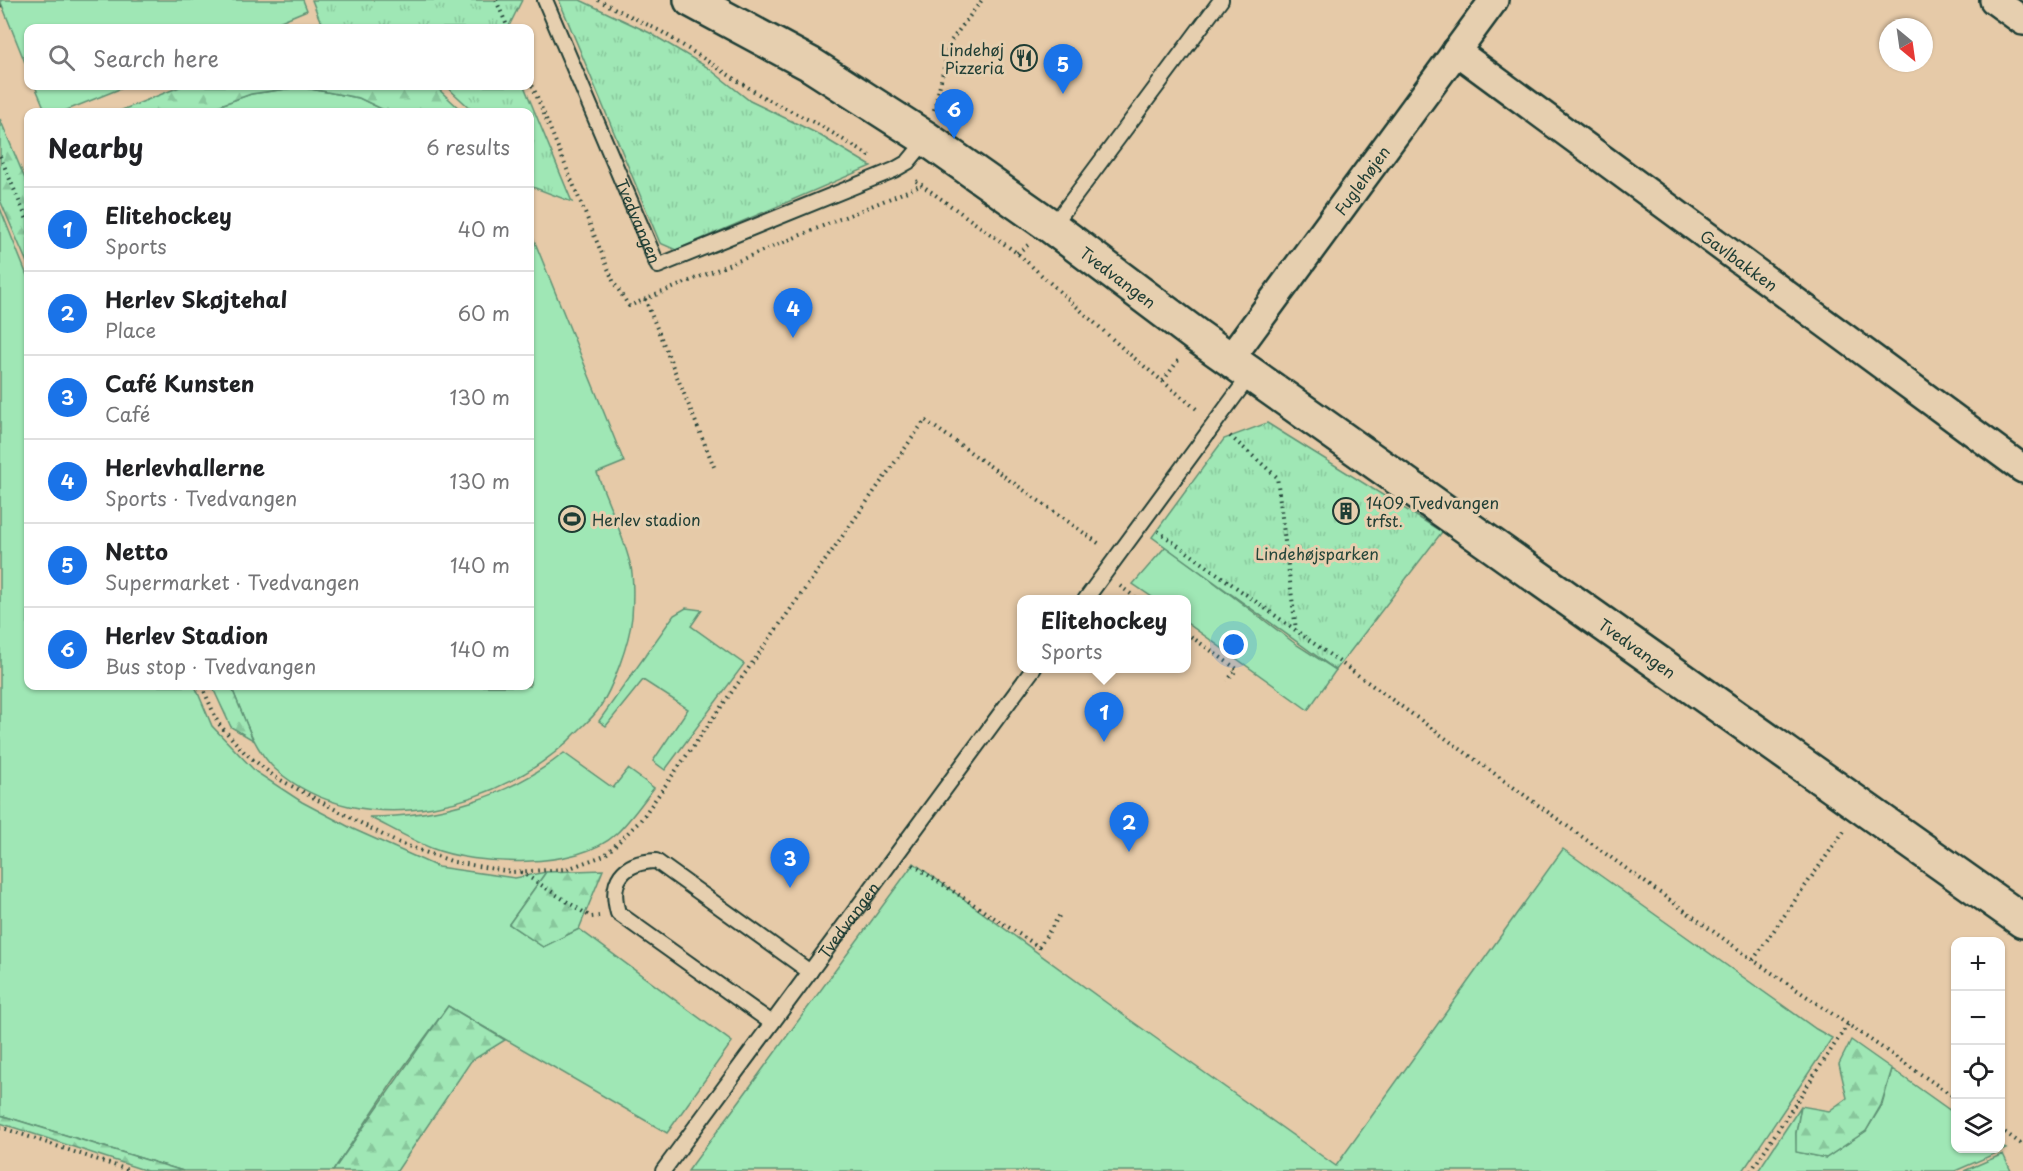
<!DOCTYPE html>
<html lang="en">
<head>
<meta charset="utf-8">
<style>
  body { margin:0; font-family:"Playpen Sans",sans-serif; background:#f2f2f2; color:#202124 }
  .controls { position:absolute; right:18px; bottom:18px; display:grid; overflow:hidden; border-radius:12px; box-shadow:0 2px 4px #0004 }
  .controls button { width:54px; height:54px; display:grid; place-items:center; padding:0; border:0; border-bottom:2px solid #e0e0e0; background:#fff; color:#202124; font:30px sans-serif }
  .compass { position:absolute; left:1879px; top:18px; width:54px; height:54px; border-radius:50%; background:#fff; box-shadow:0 2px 4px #0004; rotate:151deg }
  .you { position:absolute; left:1234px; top:645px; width:21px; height:21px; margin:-15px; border:4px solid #fff; border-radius:50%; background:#1a73e8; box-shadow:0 0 0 9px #1a73e833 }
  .badge { display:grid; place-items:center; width:39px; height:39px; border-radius:50%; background:#1a73e8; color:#fff; font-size:20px; font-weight:700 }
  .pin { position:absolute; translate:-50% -50px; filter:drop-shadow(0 2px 3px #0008) }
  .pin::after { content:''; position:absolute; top:32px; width:21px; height:18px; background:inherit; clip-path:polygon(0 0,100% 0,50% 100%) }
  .popup { position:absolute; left:1017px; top:595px; width:174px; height:78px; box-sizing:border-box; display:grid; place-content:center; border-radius:12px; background:#fff; filter:drop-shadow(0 2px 4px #0005); font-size:20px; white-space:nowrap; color:#757577 }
  .popup b { font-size:22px; color:#202124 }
  .popup::after { content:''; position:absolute; left:50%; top:100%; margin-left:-12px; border:12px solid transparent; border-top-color:#fff }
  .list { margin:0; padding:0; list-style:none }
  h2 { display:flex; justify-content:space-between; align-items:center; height:78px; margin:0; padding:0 24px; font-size:26px }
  h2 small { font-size:20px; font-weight:400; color:#757577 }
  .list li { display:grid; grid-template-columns:39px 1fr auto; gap:18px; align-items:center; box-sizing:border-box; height:84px; padding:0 24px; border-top:2px solid #e0e0e0 }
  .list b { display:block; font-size:22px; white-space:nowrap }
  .list p { margin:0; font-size:20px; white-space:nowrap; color:#757577 }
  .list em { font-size:20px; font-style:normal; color:#757577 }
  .icon { flex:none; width:33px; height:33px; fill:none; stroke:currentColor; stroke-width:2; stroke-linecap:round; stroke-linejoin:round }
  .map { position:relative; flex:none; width:2023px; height:1171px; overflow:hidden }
  .search { position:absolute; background:#fff; box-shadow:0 2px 4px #0004; left:24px; top:24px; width:510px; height:66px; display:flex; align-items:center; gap:15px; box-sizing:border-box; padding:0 21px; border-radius:12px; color:#757577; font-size:22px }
  .panel { position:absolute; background:#fff; box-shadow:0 2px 4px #0004; left:24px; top:108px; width:510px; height:582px; border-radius:12px }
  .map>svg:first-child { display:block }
  .grass { fill:#9fe7b5; stroke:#5f9274; stroke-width:1.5 }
  .forest { fill:url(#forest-firs); stroke:#5f9274; stroke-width:1.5 }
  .park { fill:url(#park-tufts); stroke:#5f9274; stroke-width:1.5 }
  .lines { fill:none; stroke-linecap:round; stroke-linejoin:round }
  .service-casing { stroke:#1f3d34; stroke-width:18 }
  .minor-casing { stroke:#1f3d34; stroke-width:32 }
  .tertiary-casing { stroke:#1f3d34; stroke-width:38 }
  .path { stroke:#1f3d34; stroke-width:4; stroke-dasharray:1.5 4.5; stroke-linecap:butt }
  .service { stroke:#e6cfaf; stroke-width:14 }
  .minor { stroke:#e6cfaf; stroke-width:27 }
  .tertiary { stroke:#e6cfaf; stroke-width:33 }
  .labels { text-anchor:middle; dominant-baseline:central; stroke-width:6; stroke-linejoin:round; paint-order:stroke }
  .poi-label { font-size:16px; fill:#1f3d34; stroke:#e6cfaf; text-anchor:start }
  .street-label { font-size:16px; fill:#1f3d34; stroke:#e6cfaf }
  .park-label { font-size:16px; fill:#25463a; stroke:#e6cfaf }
</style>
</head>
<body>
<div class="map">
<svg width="2023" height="1171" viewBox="0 0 2023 1171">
  <defs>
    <pattern id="forest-firs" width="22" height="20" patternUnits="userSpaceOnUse" patternTransform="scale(1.5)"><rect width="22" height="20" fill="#9fe7b5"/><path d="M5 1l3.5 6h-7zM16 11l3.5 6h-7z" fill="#88c79c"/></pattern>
    <pattern id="park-tufts" width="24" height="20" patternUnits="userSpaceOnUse" patternTransform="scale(1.5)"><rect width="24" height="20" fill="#9fe7b5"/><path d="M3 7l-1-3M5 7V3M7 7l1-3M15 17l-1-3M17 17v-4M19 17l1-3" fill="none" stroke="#88c79c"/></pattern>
  </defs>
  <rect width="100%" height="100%" fill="#e6caa8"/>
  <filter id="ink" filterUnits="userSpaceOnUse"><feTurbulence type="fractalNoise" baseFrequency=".0167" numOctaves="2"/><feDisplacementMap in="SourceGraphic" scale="12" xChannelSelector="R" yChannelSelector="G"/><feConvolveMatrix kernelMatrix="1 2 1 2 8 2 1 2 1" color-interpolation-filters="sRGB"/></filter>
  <g filter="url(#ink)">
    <path class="grass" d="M 0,0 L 303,0 L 307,10 L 264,28 L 28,28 L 28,70 Z
      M 35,86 L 127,86 L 62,112 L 46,112 Z
      M 300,87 L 359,98 L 388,112 L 201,112 L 251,94 Z
      M 0,208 L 28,278 L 28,686 L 195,686 L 212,726 L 256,772 L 302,802 L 353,829 L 438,867 L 515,878 L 546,872 L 509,924 L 543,947 L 579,929 L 732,1042 L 667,1133 L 448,1006 L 394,1080 L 333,1171 L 183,1171 L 0,1115 Z
      M 530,230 L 624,462 L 597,473 C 608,503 622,532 630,563 C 634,575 633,604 632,617 C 629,644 613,688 598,710 C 593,717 585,724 579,730 C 507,808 361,845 275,769 C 253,749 242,712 231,686 L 530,686 Z
      M 1166,546 L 1297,645 L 1336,670 L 1308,710 L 1187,623 L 1186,600 L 1155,599 L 1133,584 Z
      M 686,608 L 702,610 L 691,626 L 744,664 L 665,770 L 653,761 L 688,709 L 643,680 L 606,726 L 599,721 L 674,615 Z
      M 564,753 L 613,788 L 628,769 L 654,788 C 642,803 630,821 616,834 C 578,870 476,866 431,848 C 410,839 389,827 369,817 C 439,817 509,797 564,753 Z
      M 1563,849 L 1816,1029 L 1832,1038 L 1743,1171 L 688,1171 L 914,863 L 1126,1017 L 1336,1166 Z
      M 1892,1069 L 1955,1114 L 1956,1148 L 2000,1148 L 2001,1146 L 2006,1149 L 1955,1171 L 1758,1171 L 1801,1106 L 1796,1133 L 1797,1152 L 1826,1158 L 1866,1131 L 1882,1105 Z
      M 2003,1154 L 2011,1171 L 1964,1171 Z"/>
    <path class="forest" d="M 182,86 L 435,86 L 463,112 L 388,112 L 359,98 L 300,87 L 251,94 L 201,112 L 117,112 Z
      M 0,119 L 28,186 L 28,265 L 0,200 Z
      M 212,686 L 231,686 L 253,740 L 231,727 Z
      M 603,870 L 579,929 L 543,947 L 509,924 L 546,872 Z
      M 448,1006 L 505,1040 L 471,1061 L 397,1171 L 333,1171 Z
      M 1851,1040 L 1892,1069 L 1881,1105 L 1866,1131 L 1826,1158 L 1796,1152 L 1796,1133 L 1801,1106 L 1829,1111 L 1847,1098 L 1839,1064 Z
      M 0,1115 L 183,1171 L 147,1171 L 0,1123 Z"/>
    <path class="park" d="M 312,0 L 522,0 L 508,28 L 327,28 L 319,18 Z
      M 559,0 L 580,0 L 650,33 L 707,67 L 750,101 L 816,133 L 871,166 L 676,250 L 660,243 Z
      M 446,86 L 524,86 L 572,202 L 530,186 L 530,112 L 474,112 Z
      M 1267,423 L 1442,532 L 1336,670 L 1152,537 L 1224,439 Z"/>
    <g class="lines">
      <defs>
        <g id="service">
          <path id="s1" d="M 545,0 L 658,266 L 894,170 L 908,162 L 927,139"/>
          <path d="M 1052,227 L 1221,0"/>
          <path d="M 1085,600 L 1251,374"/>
          <path d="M 772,1023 L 618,913 C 609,881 622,862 656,861 L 810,972"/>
          <path id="s2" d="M 663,1171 L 1034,668"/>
        </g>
        <g id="minor">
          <path d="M 1994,0 L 2023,21"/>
          <path id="s3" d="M 1456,51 L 2023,469"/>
          <path id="s4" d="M 1230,359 L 1494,0"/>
        </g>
        <g id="tertiary">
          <path id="s5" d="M 691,0 L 810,64 L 927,139 L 1052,227 L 1197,336 L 2023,921"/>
        </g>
      </defs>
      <use href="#service" class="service-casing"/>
      <use href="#minor" class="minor-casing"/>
      <use href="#tertiary" class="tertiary-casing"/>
      <path class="path" d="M 496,0 L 508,28
        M 598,0 L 662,32 L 763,97 L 821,126 L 873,158
        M 0,6 L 2,5
        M 530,80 L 614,283 L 629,306 L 922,185
        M 934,110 L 950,42 L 982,0
        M 0,156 L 28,222
        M 916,181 L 1017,253 L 1128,353 L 1199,411
        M 1017,253 L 1028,245
        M 645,299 L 715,469
        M 1163,381 L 1180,358
        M 1230,436 L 1277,477 L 1296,630
        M 1158,531 L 1753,960 L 1956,1098
        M 1120,586 L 1139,600
        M 1186,633 L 1237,669 L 1227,681
        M 202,686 L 218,723 L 245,753 L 275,777 L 396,842 L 454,862 L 512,872 L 567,869 L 605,855 L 640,821 L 925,420 L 1101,545
        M 913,865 L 1039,947 L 1061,913
        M 521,872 L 591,917 L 599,916
        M 1753,960 L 1844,831
        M 0,1127 L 131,1171
        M 2000,1129 L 2023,1145
        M 1751,1171 L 1848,1024"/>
      <use href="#service" class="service"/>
      <use href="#minor" class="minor"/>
      <use href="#tertiary" class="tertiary"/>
    </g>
  </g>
  <defs>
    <symbol id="restaurant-ring" viewBox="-11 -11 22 22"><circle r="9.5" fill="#e6cfaf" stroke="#1f3d34" stroke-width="1.5"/><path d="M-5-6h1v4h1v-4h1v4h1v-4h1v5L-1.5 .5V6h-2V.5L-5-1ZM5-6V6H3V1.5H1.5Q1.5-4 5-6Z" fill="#1f3d34"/></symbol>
    <symbol id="building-ring" viewBox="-11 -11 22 22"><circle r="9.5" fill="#e6cfaf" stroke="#1f3d34" stroke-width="1.5"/><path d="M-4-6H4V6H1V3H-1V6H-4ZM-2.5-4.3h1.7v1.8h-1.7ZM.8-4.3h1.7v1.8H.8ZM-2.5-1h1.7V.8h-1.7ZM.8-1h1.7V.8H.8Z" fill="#1f3d34"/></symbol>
    <symbol id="stadium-ring" viewBox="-11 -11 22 22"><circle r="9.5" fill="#e6cfaf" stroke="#1f3d34" stroke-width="1.5"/><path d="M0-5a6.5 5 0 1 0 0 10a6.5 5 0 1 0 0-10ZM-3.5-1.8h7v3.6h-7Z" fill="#1f3d34"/></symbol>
  </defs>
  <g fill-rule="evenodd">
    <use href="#restaurant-ring" x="1009" y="43" width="30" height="30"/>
    <use href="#building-ring" x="1331" y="496" width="30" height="30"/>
    <use href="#stadium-ring" x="557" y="504" width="30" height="30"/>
  </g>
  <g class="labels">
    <g class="poi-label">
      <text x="1004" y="49" text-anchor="end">Lindehøj<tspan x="1004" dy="18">Pizzeria</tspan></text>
      <text x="1366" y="502">1409 Tvedvangen<tspan x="1366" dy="18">trfst.</tspan></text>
      <text x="592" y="519">Herlev stadion</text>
    </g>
    <g class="street-label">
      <text stroke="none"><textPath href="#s4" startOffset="222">Fuglehøjen</textPath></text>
      <text stroke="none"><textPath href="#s1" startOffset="240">Tvedvangen</textPath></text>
      <text stroke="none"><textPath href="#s3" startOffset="352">Gavlbakken</textPath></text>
      <text stroke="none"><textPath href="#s5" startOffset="510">Tvedvangen</textPath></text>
      <text stroke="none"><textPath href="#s5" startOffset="1148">Tvedvangen</textPath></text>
      <text stroke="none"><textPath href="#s2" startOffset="312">Tvedvangen</textPath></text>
    </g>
    <g class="park-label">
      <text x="1317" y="553">Lindehøjsparken</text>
    </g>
  </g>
</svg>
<div class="controls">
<button>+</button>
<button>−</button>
<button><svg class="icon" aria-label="locate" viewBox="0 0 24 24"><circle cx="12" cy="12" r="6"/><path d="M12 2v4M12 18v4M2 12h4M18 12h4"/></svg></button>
<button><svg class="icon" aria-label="layers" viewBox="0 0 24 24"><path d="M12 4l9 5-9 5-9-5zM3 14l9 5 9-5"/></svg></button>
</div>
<svg class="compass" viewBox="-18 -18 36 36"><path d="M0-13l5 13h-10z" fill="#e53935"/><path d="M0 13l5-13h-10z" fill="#757577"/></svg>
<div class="you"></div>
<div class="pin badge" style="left:1104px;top:742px">1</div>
<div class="popup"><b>Elitehockey</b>Sports</div>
<div class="pin badge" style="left:1129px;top:852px">2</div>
<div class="pin badge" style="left:790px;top:888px">3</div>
<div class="pin badge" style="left:793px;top:338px">4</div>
<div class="pin badge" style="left:1063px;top:94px">5</div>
<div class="pin badge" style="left:954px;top:139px">6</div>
<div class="search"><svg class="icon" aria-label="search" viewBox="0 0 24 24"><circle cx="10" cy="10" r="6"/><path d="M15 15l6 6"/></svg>Search here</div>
<section class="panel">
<h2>Nearby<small>6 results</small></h2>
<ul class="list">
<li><span class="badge">1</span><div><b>Elitehockey</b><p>Sports</p></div><em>40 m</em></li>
<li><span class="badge">2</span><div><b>Herlev Skøjtehal</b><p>Place</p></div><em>60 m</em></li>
<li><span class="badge">3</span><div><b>Café Kunsten</b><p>Café</p></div><em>130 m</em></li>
<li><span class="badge">4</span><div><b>Herlevhallerne</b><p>Sports · Tvedvangen</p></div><em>130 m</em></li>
<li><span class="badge">5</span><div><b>Netto</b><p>Supermarket · Tvedvangen</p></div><em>140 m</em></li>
<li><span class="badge">6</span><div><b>Herlev Stadion</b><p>Bus stop · Tvedvangen</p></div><em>140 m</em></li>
</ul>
</section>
</div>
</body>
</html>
